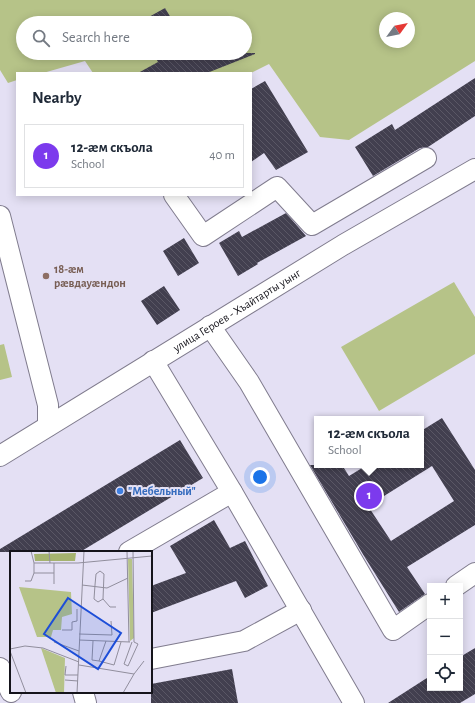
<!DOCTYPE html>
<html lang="en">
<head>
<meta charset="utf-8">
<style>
  body { margin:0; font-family:"Alegreya Sans",sans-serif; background:#f2f2f3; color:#1f2937 }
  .controls { position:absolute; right:12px; bottom:12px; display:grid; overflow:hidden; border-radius:0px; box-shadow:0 2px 10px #0003 }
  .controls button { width:36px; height:36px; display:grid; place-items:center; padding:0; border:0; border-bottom:1px solid #e0e1e3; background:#fff; color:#1f2937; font:20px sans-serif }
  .compass { position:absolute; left:379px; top:12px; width:36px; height:36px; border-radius:50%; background:#fff; box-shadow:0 2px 10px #0003; rotate:57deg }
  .you { position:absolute; left:260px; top:477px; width:14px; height:14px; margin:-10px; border:3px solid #fff; border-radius:50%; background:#1a73e8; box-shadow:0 0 0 6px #1a73e833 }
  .badge { display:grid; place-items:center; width:26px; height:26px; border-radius:50%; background:#7c3aed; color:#fff; font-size:13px; font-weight:700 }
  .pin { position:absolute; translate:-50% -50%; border:2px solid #fff; box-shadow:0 1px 4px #0006 }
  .popup { position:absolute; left:314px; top:416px; width:110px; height:52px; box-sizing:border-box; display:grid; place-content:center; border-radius:0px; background:#fff; filter:drop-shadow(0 1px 3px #0005); font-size:13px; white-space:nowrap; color:#747a83 }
  .popup b { font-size:15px; color:#1f2937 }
  .popup::after { content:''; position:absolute; left:50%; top:100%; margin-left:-8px; border:8px solid transparent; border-top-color:#fff }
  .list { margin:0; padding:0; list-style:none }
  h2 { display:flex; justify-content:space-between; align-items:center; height:52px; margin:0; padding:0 16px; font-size:17px }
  h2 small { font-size:13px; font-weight:400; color:#747a83 }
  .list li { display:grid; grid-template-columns:26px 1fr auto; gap:12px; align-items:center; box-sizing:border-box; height:64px; margin:0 8px 8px; padding:0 8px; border:1px solid #e0e1e3; border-radius:0px }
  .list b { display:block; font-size:15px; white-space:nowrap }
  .list p { margin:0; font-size:13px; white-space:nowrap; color:#747a83 }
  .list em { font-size:13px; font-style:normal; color:#747a83 }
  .icon { flex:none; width:22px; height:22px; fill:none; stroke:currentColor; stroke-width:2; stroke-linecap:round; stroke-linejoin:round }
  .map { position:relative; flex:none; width:475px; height:703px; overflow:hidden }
  .search { position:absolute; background:#fff; box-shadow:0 2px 10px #0003; left:16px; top:16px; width:236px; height:44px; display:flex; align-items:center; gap:10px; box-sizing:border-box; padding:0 14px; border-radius:22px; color:#747a83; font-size:15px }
  .panel { position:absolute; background:#fff; box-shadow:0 2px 10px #0003; left:16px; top:72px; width:236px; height:124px; border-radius:0px }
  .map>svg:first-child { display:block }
  .green { fill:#b6c388; fill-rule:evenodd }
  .building { fill:url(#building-back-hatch); fill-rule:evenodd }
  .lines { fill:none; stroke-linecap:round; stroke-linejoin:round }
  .minor-casing { stroke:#807c8e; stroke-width:22 }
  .minor { stroke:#fff; stroke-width:20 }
  .education-dot { fill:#8d6e63; stroke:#e4e0f4; stroke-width:1.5 }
  .shop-dot { fill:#3f7fe0; stroke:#e4e0f4; stroke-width:1.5 }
  .labels { text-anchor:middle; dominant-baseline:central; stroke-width:4; stroke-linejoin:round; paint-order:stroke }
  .education-label { font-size:12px; font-weight:bold; fill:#785e54; stroke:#e4e0f4; text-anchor:start }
  .street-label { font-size:12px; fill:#15141b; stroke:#e4e0f4 }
  .shop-label { font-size:12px; font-weight:bold; fill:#366cbe; stroke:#e4e0f4; text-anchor:start }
  .inset-road { fill:none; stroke:#918e9d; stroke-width:1 }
  .view { fill:#1d4ed8; fill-opacity:0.15; stroke:#1d4ed8; stroke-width:2 }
  .inset-edge { fill:none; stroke:#15141b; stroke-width:2 }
</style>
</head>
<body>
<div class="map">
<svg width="475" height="703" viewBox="0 0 475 703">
  <defs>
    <pattern id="building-back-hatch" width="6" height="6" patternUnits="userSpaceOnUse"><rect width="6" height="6" fill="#423f4f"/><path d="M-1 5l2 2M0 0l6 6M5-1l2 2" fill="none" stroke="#5a5765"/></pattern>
  </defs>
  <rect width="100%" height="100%" fill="#e4e0f4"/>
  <path class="green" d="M 0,0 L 475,0 L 475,61 L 349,140 L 320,137 L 269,64 L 251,73 L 93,73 L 85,61 L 43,73 L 17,73 L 17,80 L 8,83 L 0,70 ZM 385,18 L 409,18 L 409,42 L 385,42 ZM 23,23 L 245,23 L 245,53 L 23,53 Z
    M 454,282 L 475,317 L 475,354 L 379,411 L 341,347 Z
    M 4,344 L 12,377 L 0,380 L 0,345 Z"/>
  <path class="building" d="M 165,8 L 174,23 L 138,23 Z
    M 153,53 L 255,53 L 255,54 L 207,73 L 138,73 L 158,62 Z
    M 475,78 L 475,116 L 428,147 L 420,148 L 373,176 L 355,147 L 392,124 L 395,130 Z
    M 265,81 L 308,152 L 276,170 L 264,153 L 251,162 L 251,89 Z
    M 286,213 L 306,236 L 257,263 L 258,264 L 238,276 L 219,243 L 239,231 L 242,237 Z
    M 184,238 L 199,263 L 178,276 L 163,251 Z
    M 164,286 L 180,310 L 157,325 L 141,301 Z
    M 442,418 L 475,470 L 475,525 L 407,567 L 425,594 L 399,612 L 364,556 L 310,465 L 342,465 L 349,476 L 367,465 L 421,465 L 421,431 ZM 432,466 L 454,501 L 391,541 L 368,506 Z
    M 180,440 L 203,478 L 80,552 L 0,552 L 0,549 Z
    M 214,520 L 230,548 L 245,541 L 268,586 L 245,598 L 236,581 L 151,613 L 151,586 L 186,573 L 170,546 Z
    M 475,648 L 475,694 L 460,703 L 388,703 L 430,676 L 430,688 L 460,688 L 460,657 Z
    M 232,669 L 238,703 L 151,703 L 151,684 Z"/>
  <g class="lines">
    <defs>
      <g id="minor">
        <path d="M 174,195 L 203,236 L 277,187 L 312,225 L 426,158"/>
        <path d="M 0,216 L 48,405 L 48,426"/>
        <path d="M 210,326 L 249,382 L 393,630 L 430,604"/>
        <path d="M 153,361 L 232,492 L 354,703"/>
        <path id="s1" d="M 0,456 L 343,245 L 475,169"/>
        <path d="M 129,552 L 232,492"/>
        <path d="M 456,586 L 475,573"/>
        <path d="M 151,659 L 244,641 L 301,610"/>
        <path d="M 0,668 L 11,692"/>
        <path d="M 83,692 L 86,703"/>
      </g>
    </defs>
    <use href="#minor" class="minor-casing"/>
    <use href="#minor" class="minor"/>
  </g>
  <circle class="education-dot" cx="46" cy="276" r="4"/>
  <circle class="shop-dot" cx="120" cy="491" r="4"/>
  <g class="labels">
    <g class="education-label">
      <text x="54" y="269">18-æм<tspan x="54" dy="14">рӕвдауӕндон</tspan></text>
    </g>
    <g class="street-label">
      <text stroke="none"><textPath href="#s1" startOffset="278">улица Героев - Хъайтарты уынг</textPath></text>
    </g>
    <g class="shop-label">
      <text x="128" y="491">"Мебельный"</text>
    </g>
  </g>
  <g transform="translate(10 551)">
    <rect width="142" height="142" fill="#e4e0f4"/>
    <path d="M 118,8 L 122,8 L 124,87 L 120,90 ZM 9,36 L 61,41 L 62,63 L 52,66 L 51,79 L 43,79 L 41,86 L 27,86 ZM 31,97 L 55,107 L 54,142 L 46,142 Z" fill="#b6c388"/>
    <path d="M 66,2 L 65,10 L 25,10 L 24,3 Z" fill="#a5b36f"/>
    <path class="inset-road" d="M 21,0 L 24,12 L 68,12 L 142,5M 39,0 L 40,12M 117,0 L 119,91M 123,0 L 124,91M 24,12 L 24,22 L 44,22M 90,20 L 94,23 L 93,48 L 88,51 L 84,48 L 85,34 L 86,23 ZM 15,30 L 21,30 L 24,22M 44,33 L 44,12M 72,34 L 97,37 L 118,27M 93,48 L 100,56 L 106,56M 52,79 L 62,79 L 62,71 L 67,70 L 67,58M 69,83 L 102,84 L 101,70M 69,89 L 120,91M 83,90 L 82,109 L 89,110 L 96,90M 44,91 L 69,100M 122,91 L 114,113 L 118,115 L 128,93 L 124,91M 0,98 L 15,95 L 33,97 L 69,111M 0,100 L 16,142M 89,110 L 104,114 L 111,91M 69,114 L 124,123 L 113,142M 56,115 L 55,124 L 68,124M 124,123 L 134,110M 55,129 L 68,130M 67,142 L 74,0"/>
    <path class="view" d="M 58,47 L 111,82 L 88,118 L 34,83 Z"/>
    <rect width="142" height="142" class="inset-edge"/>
  </g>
</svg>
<div class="controls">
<button>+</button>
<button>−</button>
<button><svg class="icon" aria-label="locate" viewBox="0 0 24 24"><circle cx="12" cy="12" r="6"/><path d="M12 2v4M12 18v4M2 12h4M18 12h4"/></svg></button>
</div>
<svg class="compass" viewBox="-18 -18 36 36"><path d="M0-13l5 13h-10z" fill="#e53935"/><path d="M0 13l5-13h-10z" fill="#747a83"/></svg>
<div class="you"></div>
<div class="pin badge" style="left:369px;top:496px">1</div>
<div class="popup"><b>12-æм скъола</b>School</div>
<div class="search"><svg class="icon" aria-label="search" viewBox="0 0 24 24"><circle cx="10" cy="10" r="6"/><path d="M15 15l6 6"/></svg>Search here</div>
<section class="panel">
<h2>Nearby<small></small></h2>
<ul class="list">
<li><span class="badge">1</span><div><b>12-æм скъола</b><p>School</p></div><em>40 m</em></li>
</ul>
</section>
</div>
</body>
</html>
